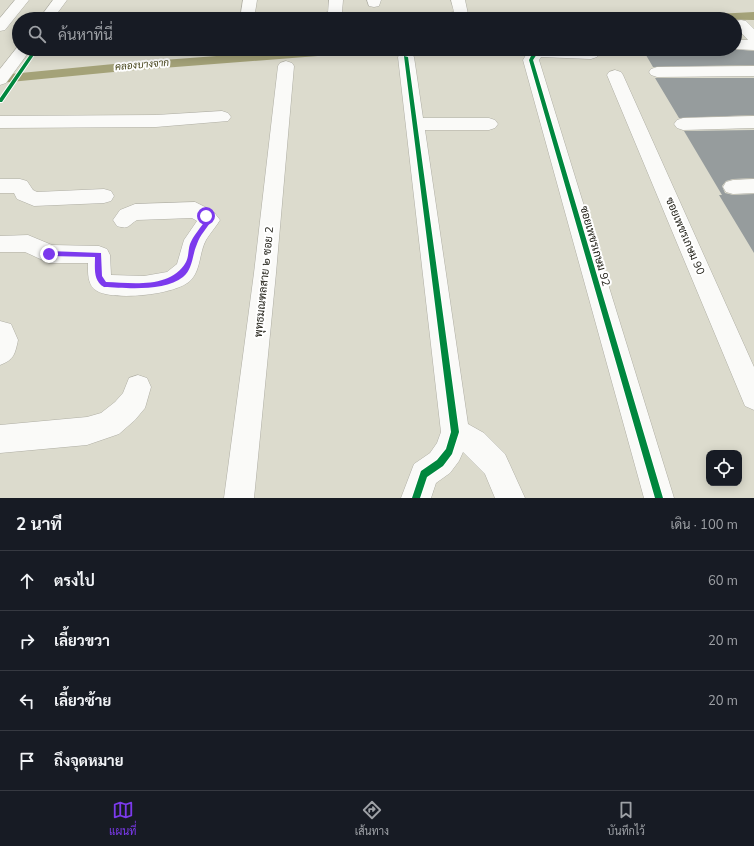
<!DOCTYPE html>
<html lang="th">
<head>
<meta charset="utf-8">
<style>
  body { margin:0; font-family:"Nunito Sans",Sarabun,sans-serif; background:#20242c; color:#f1f3f6 }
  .controls { position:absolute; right:12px; bottom:12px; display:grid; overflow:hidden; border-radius:8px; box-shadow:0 2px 10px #0003 }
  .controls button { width:36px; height:36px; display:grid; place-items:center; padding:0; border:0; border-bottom:1px solid #363941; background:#171b24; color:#f1f3f6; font:20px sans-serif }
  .stop { position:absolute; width:12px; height:12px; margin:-9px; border:3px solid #7c3aed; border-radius:50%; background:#fff }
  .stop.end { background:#7c3aed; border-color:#fff; box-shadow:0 1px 4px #0008 }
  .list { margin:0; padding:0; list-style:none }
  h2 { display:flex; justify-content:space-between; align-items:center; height:52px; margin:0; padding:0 16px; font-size:17px }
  h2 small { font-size:13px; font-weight:400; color:#9ea1a6 }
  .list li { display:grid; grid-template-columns:26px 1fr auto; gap:12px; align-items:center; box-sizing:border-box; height:60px; padding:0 16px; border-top:1px solid #363941 }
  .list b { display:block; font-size:15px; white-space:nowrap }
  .list em { font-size:13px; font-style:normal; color:#9ea1a6 }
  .icon { flex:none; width:22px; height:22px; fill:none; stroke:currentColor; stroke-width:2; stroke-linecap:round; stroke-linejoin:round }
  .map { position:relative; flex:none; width:754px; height:498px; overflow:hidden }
  .search { position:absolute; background:#171b24; box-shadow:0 2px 10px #0003; left:12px; right:12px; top:12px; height:44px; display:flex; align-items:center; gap:10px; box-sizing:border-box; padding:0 14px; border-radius:22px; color:#9ea1a6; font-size:15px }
  .sheet { height:292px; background:#171b24 }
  nav { display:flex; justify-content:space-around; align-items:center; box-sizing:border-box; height:56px; border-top:1px solid #363941; background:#171b24; font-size:11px; color:#9ea1a6 }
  nav a { display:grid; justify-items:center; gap:2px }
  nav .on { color:#7c3aed }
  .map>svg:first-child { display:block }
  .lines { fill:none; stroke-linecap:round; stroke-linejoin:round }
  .canal { fill:#a4a278; fill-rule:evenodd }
  .building { fill:#969c9d }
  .minor-casing { stroke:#afaea4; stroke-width:1 }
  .major-casing { stroke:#afaea4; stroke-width:1 }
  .minor { fill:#fafaf8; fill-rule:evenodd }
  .major { fill:#fafaf8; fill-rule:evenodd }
  .cycleway-casing { stroke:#fff; stroke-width:2 }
  .cycleway { fill:#00873e; fill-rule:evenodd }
  .route { fill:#7c3aed }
  .labels { text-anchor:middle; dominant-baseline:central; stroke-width:4; stroke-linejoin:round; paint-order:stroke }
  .far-water-label { font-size:10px; font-style:italic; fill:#424014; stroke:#fff }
  .street-label { font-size:11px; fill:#1c1b12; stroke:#fff }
</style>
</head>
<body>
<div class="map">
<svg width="754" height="498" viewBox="0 0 754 498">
  <rect width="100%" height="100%" fill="#dcdbcd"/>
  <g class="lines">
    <path class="canal" d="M 754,12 L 754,20 L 691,19 L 693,16 L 697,15 Z
      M 307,49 L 362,49 L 360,52 L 356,53 L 124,71 L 0,83 L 0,75 L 124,63 Z"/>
  </g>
  <path class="building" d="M 732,49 L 754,51 L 754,65 L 653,67 L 643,50 Z
    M 655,78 L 754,78 L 754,115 L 679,118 Z
    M 754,130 L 754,178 L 733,179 L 726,181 L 722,186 L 725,193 L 733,195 L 754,194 L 754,253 L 719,195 L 722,195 L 684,131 Z"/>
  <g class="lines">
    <defs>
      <path id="minor" d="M 243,0 L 257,0 L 254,19 L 240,19 Z
        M 329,0 L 343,0 L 342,12 L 338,19 L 306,19 L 308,16 L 328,12 Z
        M 367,0 L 381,0 L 379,6 L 374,7 L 369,6 Z
        M 451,0 L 465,0 L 468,14 L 465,19 L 425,19 L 427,16 L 454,12 Z
        M 47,14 L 69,16 L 71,19 L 40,19 L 42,15 Z
        M 741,20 L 746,21 L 754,29 L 754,50 L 733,49 L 735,49 L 735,40 L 748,40 L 735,26 L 736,21 Z
        M 532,49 L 591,49 L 597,51 L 599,54 L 597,57 L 591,59 L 541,57 L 539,60 L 674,498 L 644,498 L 523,60 L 529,50 Z
        M 406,52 L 412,54 L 414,57 L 423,118 L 489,118 L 495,120 L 498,124 L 495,128 L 489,130 L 425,130 L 468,424 L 484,433 L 505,454 L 525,498 L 495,498 L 485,474 L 463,452 L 459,461 L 450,473 L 436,483 L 431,498 L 401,498 L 414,464 L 430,453 L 437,443 L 441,432 L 398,57 L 400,54 Z
        M 286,61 L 292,63 L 294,66 L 276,273 L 254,498 L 224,498 L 254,273 L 278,66 L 280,63 Z
        M 754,66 L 754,76 L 657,77 L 651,75 L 649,72 L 651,69 L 657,67 Z
        M 615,70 L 621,72 L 623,75 L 754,367 L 754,410 L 745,406 L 607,75 L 609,72 Z
        M 222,111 L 228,113 L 231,117 L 228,121 L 156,127 L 0,128 L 0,116 L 156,115 Z
        M 754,116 L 754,128 L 683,130 L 677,128 L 674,124 L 677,120 L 683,118 Z
        M 0,179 L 20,179 L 27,181 L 33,190 L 37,192 L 104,189 L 111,191 L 114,196 L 111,201 L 104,203 L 34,206 L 17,199 L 14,193 L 0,193 Z
        M 754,179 L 754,193 L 733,194 L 726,192 L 723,187 L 726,182 L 733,180 Z
        M 195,202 L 213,211 L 220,220 C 216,227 210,233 206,240 C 199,253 201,269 191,280 C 177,295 114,301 97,291 C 87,285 88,273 88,263 L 49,263 L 25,252 L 0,252 L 0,236 L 28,235 L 52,245 L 99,246 L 107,249 L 110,255 L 111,275 L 144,276 L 167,272 L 177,264 L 184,240 L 197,221 L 192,218 L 137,220 C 128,225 130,230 117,226 L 113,220 L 120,210 L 135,204 Z
        M 0,321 L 11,324 L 18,340 C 15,354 14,360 0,365 Z
        M 138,375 L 147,378 L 151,387 L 145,408 L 135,420 L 119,434 L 87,445 L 0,453 L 0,425 L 87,417 L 101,413 L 115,402 L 123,393 L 129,378 Z"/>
      <path id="major" d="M 15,0 L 29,0 L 5,30 L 0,31 L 0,18 Z
        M 53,0 L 67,0 L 53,19 L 39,19 Z
        M 19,45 L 19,49 L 31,49 L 6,83 L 0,85 L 0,69 Z"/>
    </defs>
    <use href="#minor" class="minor-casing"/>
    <use href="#major" class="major-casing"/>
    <use href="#minor" class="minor"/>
    <use href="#major" class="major"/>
    <defs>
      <path id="cycleway" d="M 34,49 L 38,49 L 2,102 L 0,102 L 0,98 Z
        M 540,51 L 591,53 L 593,54 L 591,55 L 540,53 L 537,54 L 533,60 L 663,498 L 655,498 L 529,60 L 533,52 Z
        M 404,56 L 408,57 L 459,432 L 452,454 L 443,466 L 427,477 L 420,498 L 412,498 L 421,471 L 437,460 L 446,449 L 451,432 Z"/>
    </defs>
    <use href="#cycleway" class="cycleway-casing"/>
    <use href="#cycleway" class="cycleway"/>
  </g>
  <path class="route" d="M 204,214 L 208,214 L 212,220 C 207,228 200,235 197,244 C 192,255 193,269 183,277 C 165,292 125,288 104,287 C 93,281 95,268 95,257 L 49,256 L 46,254 L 49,251 L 101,253 L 102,276 L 106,282 C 132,283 171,289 186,262 C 189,256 188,250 190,244 C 193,236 201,227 206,220 L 203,216 Z"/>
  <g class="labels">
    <g class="far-water-label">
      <text transform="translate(142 65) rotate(-5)">คลองบางจาก</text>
    </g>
    <g class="street-label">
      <text transform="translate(685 236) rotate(67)">ซอยเพชรเกษม 90</text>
      <text transform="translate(595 246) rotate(74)">ซอยเพชรเกษม 92</text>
      <text transform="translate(264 282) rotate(-84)">พุทธมณฑลสาย ๒ ซอย 2</text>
    </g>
  </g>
</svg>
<div class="controls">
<button><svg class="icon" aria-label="locate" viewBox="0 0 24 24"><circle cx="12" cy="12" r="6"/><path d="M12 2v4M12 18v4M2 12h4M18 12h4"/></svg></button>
</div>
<div class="stop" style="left:206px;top:216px"></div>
<div class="stop end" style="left:49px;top:254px"></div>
<div class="search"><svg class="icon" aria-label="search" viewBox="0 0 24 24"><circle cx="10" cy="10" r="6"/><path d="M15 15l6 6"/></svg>ค้นหาที่นี่</div>
</div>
<section class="sheet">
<h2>2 นาที<small>เดิน · 100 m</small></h2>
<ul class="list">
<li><svg class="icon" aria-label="ahead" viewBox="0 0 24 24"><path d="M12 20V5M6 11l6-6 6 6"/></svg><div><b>ตรงไป</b></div><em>60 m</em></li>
<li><svg class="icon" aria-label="right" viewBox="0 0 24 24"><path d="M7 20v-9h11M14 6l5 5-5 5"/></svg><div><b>เลี้ยวขวา</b></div><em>20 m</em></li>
<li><svg class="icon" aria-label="left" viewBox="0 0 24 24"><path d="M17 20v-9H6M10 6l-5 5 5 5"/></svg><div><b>เลี้ยวซ้าย</b></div><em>20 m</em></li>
<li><svg class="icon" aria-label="arrive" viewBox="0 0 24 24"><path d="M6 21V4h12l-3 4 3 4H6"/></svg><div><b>ถึงจุดหมาย</b></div></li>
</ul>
</section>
<nav>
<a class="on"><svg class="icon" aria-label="map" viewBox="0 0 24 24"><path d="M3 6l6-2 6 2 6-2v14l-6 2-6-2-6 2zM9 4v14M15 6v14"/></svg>แผนที่</a>
<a><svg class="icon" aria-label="directions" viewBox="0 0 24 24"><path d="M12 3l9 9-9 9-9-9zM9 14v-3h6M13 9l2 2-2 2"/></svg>เส้นทาง</a>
<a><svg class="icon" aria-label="saved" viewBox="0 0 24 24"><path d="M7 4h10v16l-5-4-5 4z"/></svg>บันทึกไว้</a>
</nav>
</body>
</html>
